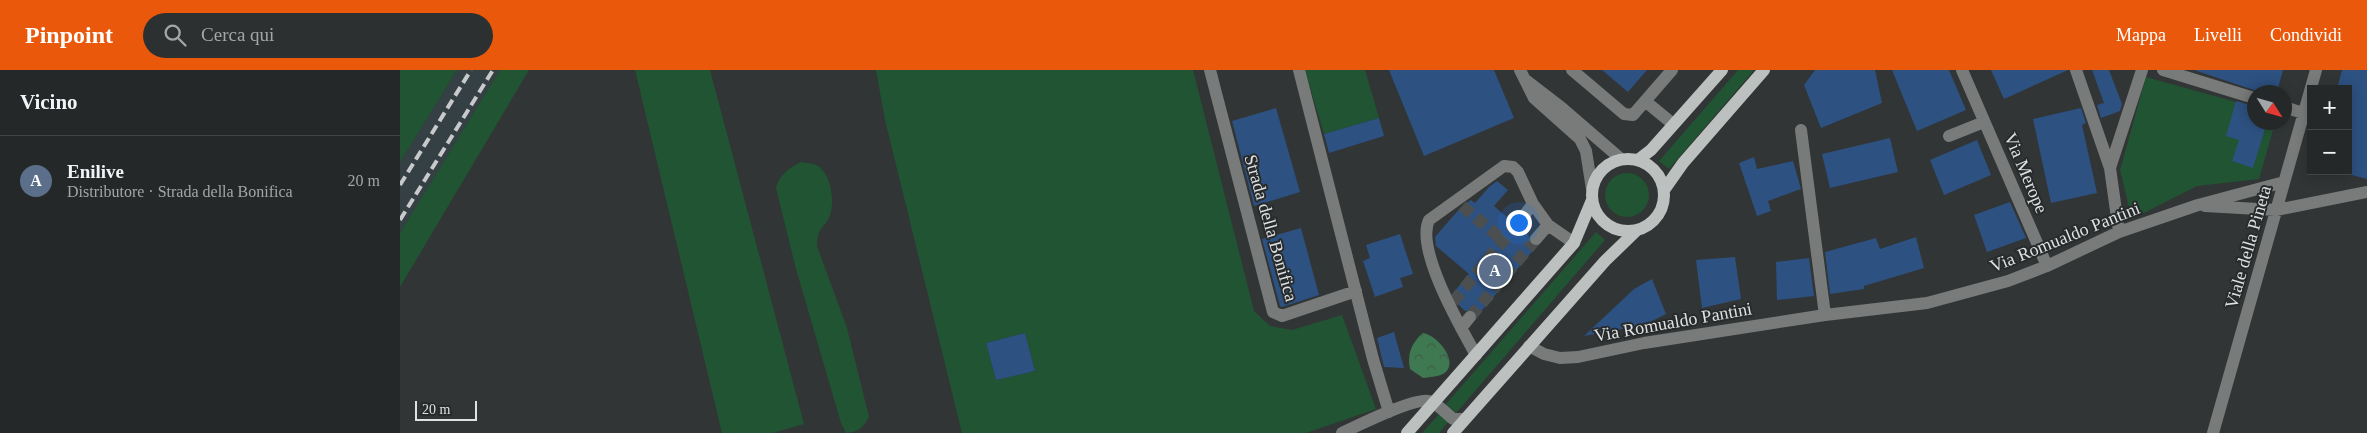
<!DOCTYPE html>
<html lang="it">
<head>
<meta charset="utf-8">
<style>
  body { margin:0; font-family:"Times New Roman",serif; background:#2d3030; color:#f1f3f6 }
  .controls { position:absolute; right:15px; top:15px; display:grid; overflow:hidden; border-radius:0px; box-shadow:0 2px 12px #0003 }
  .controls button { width:45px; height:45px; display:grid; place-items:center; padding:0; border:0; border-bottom:1px solid #424445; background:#252828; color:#f1f3f6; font:25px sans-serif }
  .compass { position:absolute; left:1847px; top:15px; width:45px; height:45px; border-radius:50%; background:#252828; box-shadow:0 2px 12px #0003; rotate:127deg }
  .scale { position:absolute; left:15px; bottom:12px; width:62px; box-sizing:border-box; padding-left:5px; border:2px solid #dfe1e2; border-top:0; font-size:14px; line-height:18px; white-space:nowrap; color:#dfe1e2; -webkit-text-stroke:4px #272b2c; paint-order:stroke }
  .you { position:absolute; left:1118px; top:152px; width:18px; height:18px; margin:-12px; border:4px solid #fff; border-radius:50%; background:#1a73e8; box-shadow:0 0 0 8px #1a73e833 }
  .badge { display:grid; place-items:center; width:32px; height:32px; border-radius:50%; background:#ea580c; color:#fff; font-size:16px; font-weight:700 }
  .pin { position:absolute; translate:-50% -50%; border:2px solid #fff; box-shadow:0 1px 5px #0006 }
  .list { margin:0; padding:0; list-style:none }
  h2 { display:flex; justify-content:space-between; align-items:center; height:65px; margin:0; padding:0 20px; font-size:21px }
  h2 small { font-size:16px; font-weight:400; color:#a3a6a8 }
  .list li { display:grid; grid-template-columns:32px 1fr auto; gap:15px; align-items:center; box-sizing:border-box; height:90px; padding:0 20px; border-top:1px solid #424445 }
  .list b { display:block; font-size:19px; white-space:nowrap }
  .list p { margin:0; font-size:16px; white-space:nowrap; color:#a3a6a8 }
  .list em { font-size:16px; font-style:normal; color:#a3a6a8 }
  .icon { flex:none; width:28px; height:28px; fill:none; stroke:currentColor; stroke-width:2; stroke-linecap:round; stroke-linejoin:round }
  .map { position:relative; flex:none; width:1967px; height:363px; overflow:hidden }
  header { display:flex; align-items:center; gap:30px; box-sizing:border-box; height:70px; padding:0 25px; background:#ea580c; color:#fff }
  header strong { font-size:24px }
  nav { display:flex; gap:28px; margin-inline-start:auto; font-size:18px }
  .search { width:350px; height:45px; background:#2d3030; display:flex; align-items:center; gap:12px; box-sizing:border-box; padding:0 18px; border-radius:28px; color:#a3a6a8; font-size:19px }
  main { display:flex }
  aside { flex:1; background:#252828 }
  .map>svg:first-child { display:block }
  .built { fill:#354044 }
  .green { fill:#215432; fill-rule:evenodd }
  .forest { fill:url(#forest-crowns) }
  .building { fill:#2d5181 }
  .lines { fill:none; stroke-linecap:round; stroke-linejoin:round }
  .minor-tunnel { stroke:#4b4f50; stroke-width:12; stroke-dasharray:12 6; stroke-linecap:butt }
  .minor { stroke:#787b7a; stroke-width:12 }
  .major { stroke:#bcc1c0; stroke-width:12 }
  .rail { stroke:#c7c9ca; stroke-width:4; stroke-dasharray:10 5; stroke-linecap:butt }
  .labels { text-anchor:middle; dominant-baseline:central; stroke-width:4; stroke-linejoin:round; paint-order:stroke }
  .street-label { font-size:18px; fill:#dfe1e2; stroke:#272b2c }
</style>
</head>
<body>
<header>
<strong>Pinpoint</strong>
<div class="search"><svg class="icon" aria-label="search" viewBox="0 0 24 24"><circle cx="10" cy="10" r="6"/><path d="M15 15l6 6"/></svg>Cerca qui</div>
<nav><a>Mappa</a><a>Livelli</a><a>Condividi</a></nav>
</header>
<main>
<aside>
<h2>Vicino<small></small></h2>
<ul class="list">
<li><span class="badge" style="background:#5c6f8a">A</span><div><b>Enilive</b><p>Distributore · Strada della Bonifica</p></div><em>20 m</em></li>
</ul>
</aside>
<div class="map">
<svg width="1967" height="363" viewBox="0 0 1967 363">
  <defs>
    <pattern id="forest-crowns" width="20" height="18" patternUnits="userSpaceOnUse" patternTransform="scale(1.25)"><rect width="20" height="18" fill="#3e7951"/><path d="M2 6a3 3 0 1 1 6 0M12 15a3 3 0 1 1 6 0" fill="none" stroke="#405e4a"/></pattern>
  </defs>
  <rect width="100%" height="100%" fill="#313536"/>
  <path class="built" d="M 57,0 L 100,0 L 0,163 L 0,92 Z"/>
  <path class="green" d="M 0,0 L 57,0 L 0,92 Z
    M 100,0 L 129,0 L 0,217 L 0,163 Z
    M 235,0 L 310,0 L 404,354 L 373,363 L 322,363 Z
    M 476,0 L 793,0 L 854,241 L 870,256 L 892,260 L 942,245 L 976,339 L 906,363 L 562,363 L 485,50 ZM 625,263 L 635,301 L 596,310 L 586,273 Z
    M 905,0 L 965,0 L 979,48 L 924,64 Z
    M 1338,0 L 1354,0 L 1269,99 L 1259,91 Z
    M 1746,7 L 1854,37 L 1854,52 L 1875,53 L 1859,109 L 1797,116 L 1732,149 L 1720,100 Z
    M 401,92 C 405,93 412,93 416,95 C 431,102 435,131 430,145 C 425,159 417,156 417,176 L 447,258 L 469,347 C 463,358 458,362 446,363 L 441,353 L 396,199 L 376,118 C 380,104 388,99 401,92 Z
    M1205 125a22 22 0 1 1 44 0a22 22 0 1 1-44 0Z
    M 1196,162 L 1205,170 L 1056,343 L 1046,334 Z
    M 1039,344 L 1048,352 L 1039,363 L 1022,363 Z"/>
  <path class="forest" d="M 1023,263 C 1038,265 1061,294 1043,304 C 1037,307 1029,307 1023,308 L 1010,299 C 1007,285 1011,273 1023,263 Z"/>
  <path class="building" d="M 989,0 L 1094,0 L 1114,48 L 1024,86 Z
    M 1202,0 L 1247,0 L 1228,22 Z
    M 1415,0 L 1475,0 L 1482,33 L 1421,58 L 1404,15 Z
    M 1492,0 L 1549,0 L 1566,40 L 1517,61 Z
    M 1591,0 L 1668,0 L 1604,29 Z
    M 1692,0 L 1709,0 L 1722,34 L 1720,41 L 1701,48 L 1697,35 L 1704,33 Z
    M 1794,0 L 1883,0 L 1877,22 L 1860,22 Z
    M 1942,0 L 1967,0 L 1967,109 L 1948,104 L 1948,19 L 1937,19 Z
    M 1836,31 L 1854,36 L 1854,52 L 1867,52 L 1853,98 L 1832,91 L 1839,70 L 1826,66 Z
    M 876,38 L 900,122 L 854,136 L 832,51 Z
    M 1681,38 L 1686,53 L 1682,55 L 1697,123 L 1651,133 L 1633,49 Z
    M 979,48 L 984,66 L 929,83 L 924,64 Z
    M 1490,68 L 1498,102 L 1430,118 L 1422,84 Z
    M 1577,70 L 1591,105 L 1544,125 L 1530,90 Z
    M 1354,87 L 1357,99 L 1393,91 L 1401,119 L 1368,131 L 1371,141 L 1357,146 L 1339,93 Z
    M 1097,111 L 1108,120 L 1094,136 L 1110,150 L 1109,156 L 1112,160 L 1116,162 L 1122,160 L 1129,166 L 1130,175 L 1136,177 L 1078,245 L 1075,240 L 1065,241 L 1059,235 L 1053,223 L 1069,204 L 1036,176 L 1035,167 L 1061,137 L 1071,130 L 1075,133 L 1089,117 Z
    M 1610,132 L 1626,168 L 1587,182 L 1574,145 Z
    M 901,158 L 919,225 L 882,237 L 880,236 L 862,169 Z
    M 1000,164 L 1013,204 L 1000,208 L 1003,217 L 975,227 L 963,191 L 970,188 L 966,175 Z
    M 1516,167 L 1524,198 L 1464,216 L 1464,219 L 1430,224 L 1425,182 L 1476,168 L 1480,179 Z
    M 1335,187 L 1341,229 L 1302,238 L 1296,190 Z
    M 1409,188 L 1414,226 L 1377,230 L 1376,192 Z
    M 1252,209 L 1266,244 L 1244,255 L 1184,266 L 1234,219 Z
    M 994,262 L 1004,298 L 984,297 L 977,268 Z
    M 625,263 L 635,301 L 596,310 L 586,273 Z"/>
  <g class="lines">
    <path class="minor-tunnel" d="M 1062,136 L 1104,171
      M 1053,232 L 1117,154
      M 1070,247 L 1136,169"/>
    <path class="minor" d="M 810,0 L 873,242 L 882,246 L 956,221
      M 899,0 L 973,289 L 989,342
      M 1120,0 L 1134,28 L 1180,69 L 1186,81 L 1192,119
      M 1172,0 L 1224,44 L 1233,45 L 1272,0
      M 1562,0 L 1647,196
      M 1676,0 L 1710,98
      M 1763,0 L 1854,28
      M 1127,11 L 1162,38 L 1221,89
      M 1245,31 L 1273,54
      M 1884,37 L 1903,43
      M 1401,60 L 1425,245
      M 1549,66 L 1584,52
      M 1805,136 L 1876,140 L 1967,122
      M 1117,154 L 1133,134
      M 1719,162 L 1710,98 L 1742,0
      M 1136,169 L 1148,155
      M 1061,258 L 1070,247
      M 1129,276 L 1144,284 L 1160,288 L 1178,287 L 1244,273 L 1425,245 L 1527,233 L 1608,211 L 1647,196 L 1719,162 L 1798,135 L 1884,112
      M 1076,285 C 1061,258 1015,179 1029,150 L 1104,96 L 1113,97 L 1118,102 L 1133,134 L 1148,155 L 1174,173
      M 942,363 C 957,356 1015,327 1029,331 C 1038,334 1046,343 1053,349 L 1065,349
      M 1813,363 L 1916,0"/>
    <path class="major" d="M1192 125a36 36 0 1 1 72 0a36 36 0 1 1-72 0Z
      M 1238,90 L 1251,80 L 1322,0
      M 1264,120 L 1283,93 L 1364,0
      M 1007,363 L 1174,173 L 1192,130
      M 1053,363 L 1205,191 L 1237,160"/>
    <path class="rail" d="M 0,115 L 71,0
      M 0,150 L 93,0"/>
  </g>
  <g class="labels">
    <g class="street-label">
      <text transform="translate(1626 103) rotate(67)">Via Merope</text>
      <text transform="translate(871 158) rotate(74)">Strada della Bonifica</text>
      <text transform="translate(1665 167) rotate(-22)">Via Romualdo Pantini</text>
      <text transform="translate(1848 177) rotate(-74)">Viale della Pineta</text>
      <text transform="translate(1273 252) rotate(-10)">Via Romualdo Pantini</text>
    </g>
  </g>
</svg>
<div class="controls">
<button>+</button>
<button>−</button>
</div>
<svg class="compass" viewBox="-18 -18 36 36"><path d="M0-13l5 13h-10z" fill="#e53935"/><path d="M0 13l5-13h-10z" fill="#a3a6a8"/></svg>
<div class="scale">20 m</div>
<div class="you"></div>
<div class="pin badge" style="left:1095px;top:201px;background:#5c6f8a">A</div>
</div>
</main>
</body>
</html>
